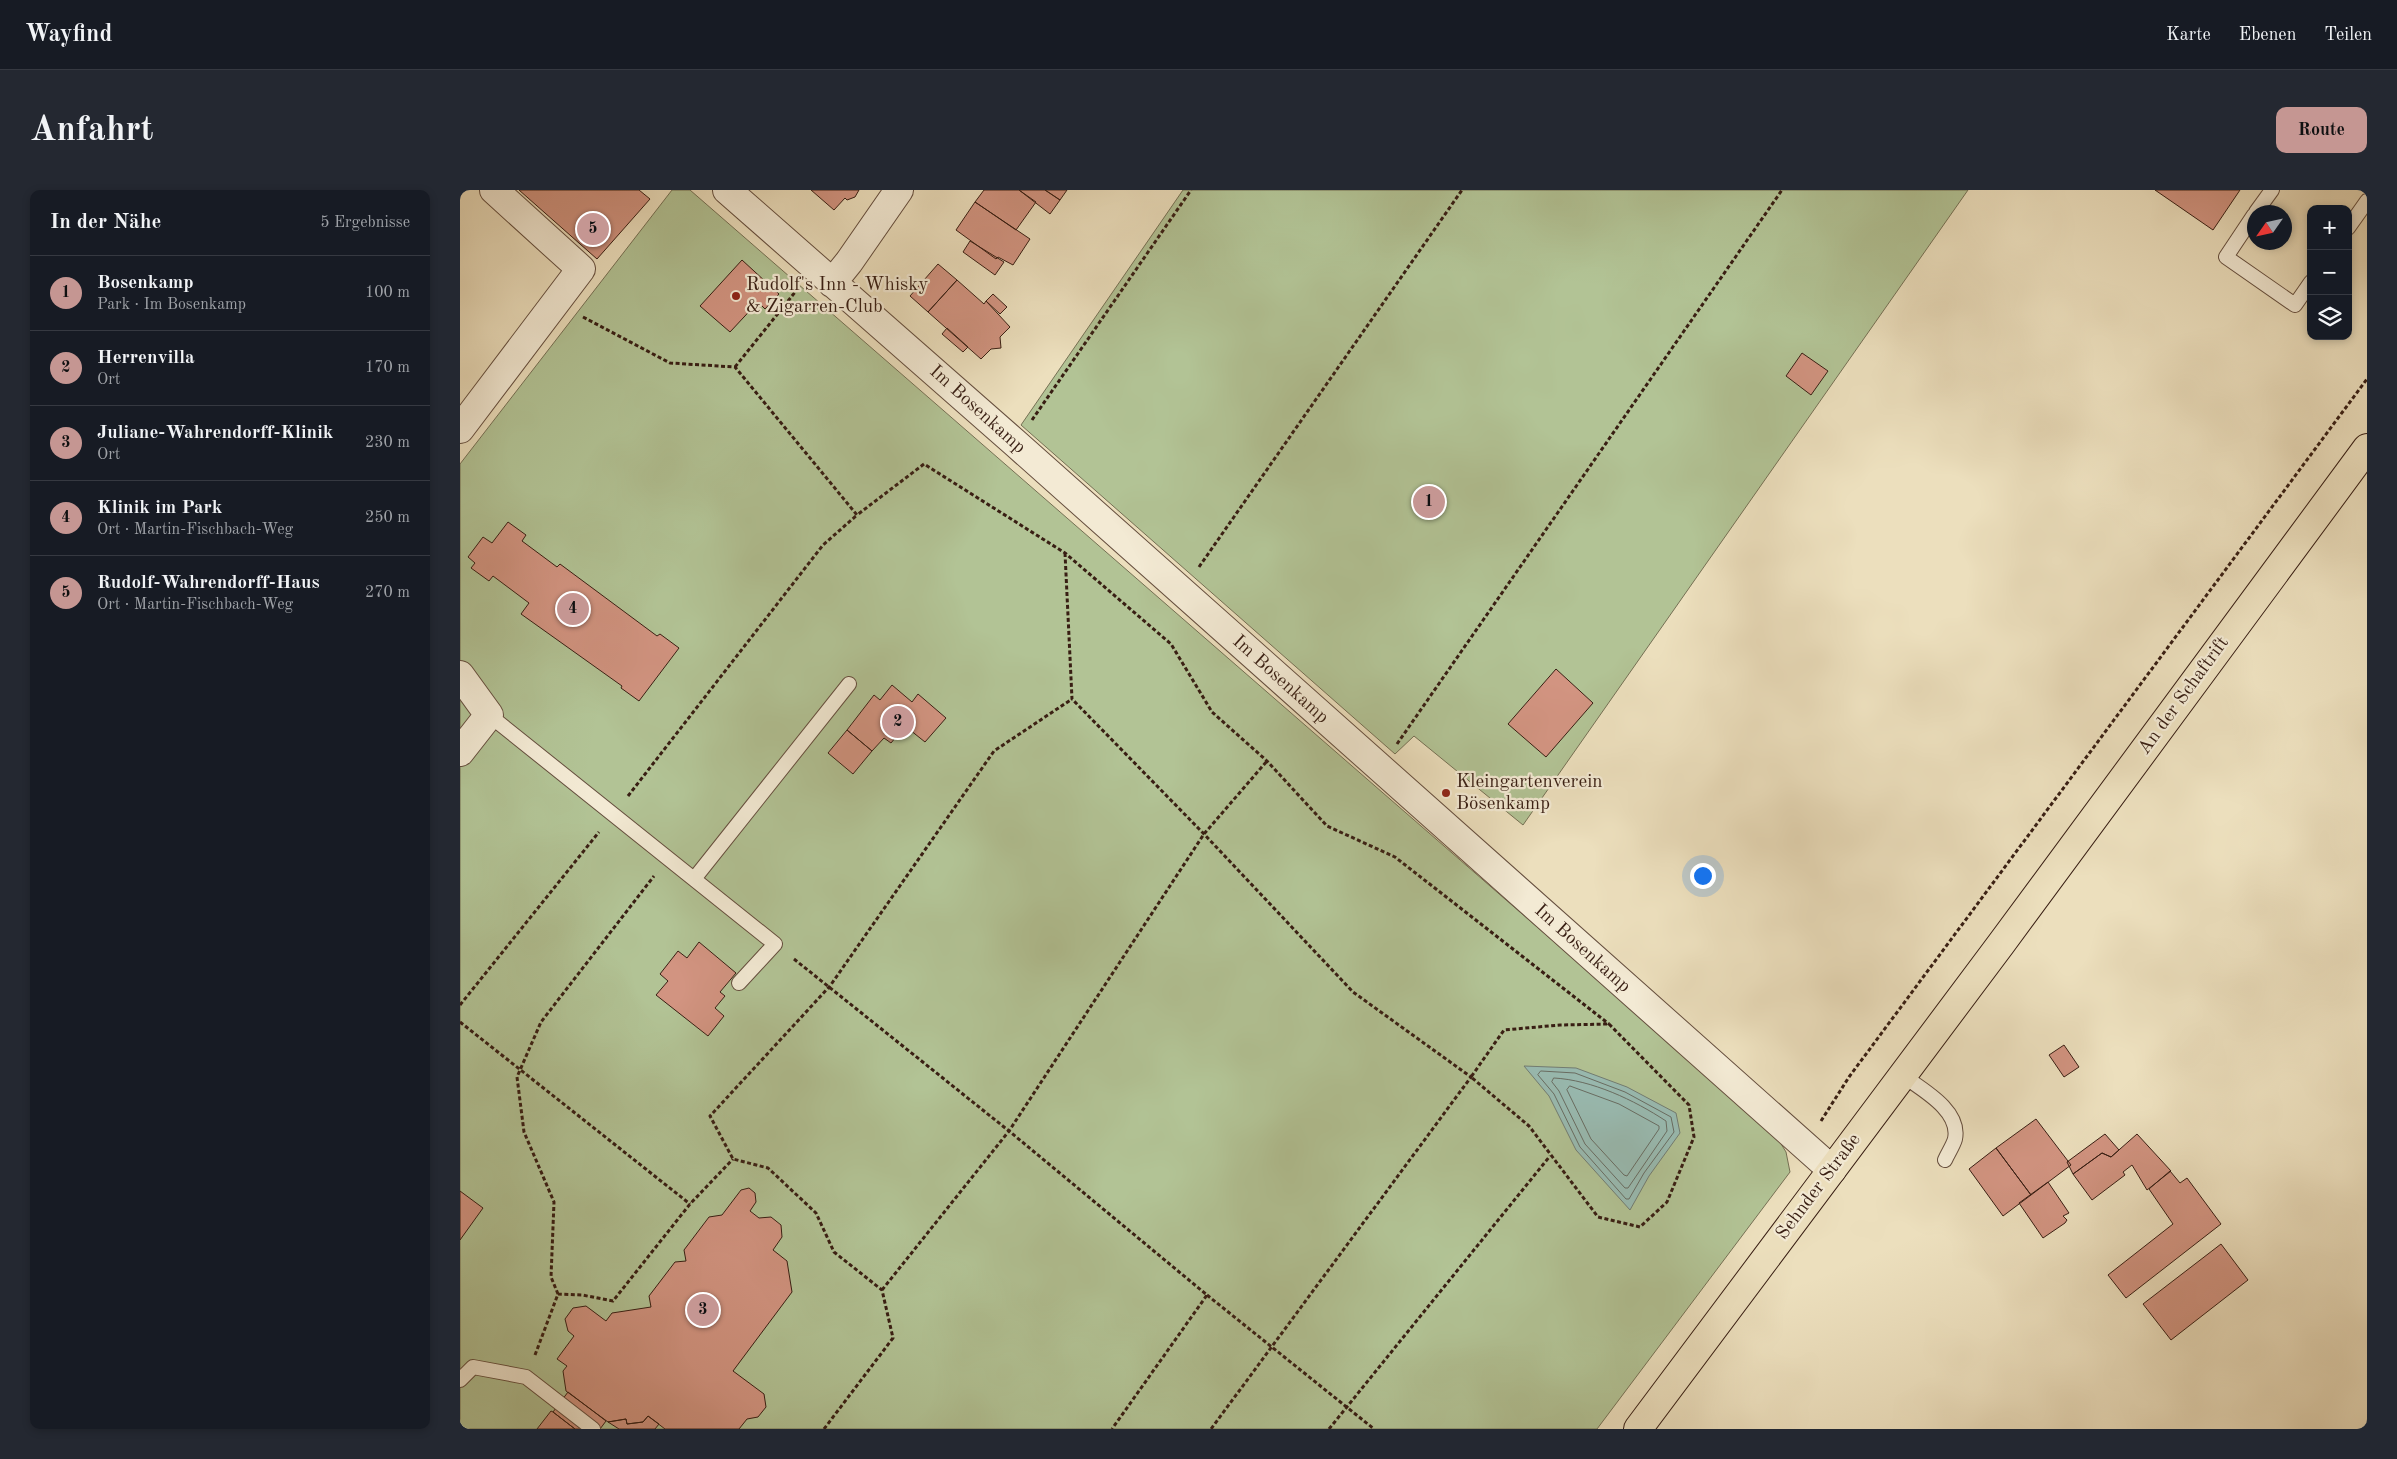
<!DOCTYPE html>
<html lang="de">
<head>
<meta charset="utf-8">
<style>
  body { margin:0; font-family:"Old Standard TT",serif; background:#242831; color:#f1f3f6 }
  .controls { position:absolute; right:15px; top:15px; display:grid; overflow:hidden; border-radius:10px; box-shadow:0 2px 8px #0003 }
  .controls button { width:45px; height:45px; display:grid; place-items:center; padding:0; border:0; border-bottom:1px solid #363941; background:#171b24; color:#f1f3f6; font:25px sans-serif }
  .compass { position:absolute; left:1787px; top:15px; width:45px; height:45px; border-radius:50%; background:#171b24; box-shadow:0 2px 8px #0003; rotate:236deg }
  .you { position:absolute; left:1242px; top:685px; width:18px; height:18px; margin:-12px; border:4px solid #fff; border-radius:50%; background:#1a73e8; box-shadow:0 0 0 8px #1a73e833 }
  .badge { display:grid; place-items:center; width:32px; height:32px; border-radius:50%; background:#c59692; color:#111; font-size:16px; font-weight:700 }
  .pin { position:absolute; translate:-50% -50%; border:2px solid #fff; box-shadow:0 1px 5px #0006 }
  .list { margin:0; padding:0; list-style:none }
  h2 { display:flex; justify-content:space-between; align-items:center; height:65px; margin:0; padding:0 20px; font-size:21px }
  h2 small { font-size:16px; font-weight:400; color:#9ea1a6 }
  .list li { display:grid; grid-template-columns:32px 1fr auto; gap:15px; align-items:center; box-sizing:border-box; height:75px; padding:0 20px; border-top:1px solid #363941 }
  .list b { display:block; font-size:19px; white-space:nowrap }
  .list p { margin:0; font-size:16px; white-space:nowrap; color:#9ea1a6 }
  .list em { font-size:16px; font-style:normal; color:#9ea1a6 }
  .icon { flex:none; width:28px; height:28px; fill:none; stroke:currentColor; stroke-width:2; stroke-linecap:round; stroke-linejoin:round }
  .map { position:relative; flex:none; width:1907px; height:1239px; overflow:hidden; border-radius:10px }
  header { display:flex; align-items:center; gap:30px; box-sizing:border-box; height:70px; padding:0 25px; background:#171b24; border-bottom:1px solid #363941 }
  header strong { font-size:24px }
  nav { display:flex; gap:28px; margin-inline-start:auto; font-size:18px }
  .intro { display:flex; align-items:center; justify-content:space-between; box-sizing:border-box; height:120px; padding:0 30px }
  h1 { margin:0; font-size:35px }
  .button { padding:12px 22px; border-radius:10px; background:#c59692; color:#111; font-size:18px; font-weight:700 }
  main { display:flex; gap:30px; padding:0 30px }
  aside { flex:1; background:#171b24; border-radius:10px; box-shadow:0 2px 8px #0003 }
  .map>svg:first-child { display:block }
  .green { fill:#b2c395; stroke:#757054 }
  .water { fill:#99bcb3; stroke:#727d73 }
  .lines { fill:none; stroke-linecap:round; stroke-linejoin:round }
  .shore { stroke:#686d63; stroke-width:1 }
  .building { fill:#d29481; stroke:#381e13 }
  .lane-casing { stroke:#654e3e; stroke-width:16 }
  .street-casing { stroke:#654e3e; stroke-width:30 }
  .primary-casing { stroke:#381e13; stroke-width:30 }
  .path { stroke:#381e13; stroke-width:3; stroke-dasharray:4 2.5; stroke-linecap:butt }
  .lane { stroke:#f3ead4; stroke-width:14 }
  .street { stroke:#f3ead4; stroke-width:28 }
  .primary { stroke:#ecdfbd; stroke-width:28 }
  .poi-dot { fill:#8f2418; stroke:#f3ead4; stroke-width:2 }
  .labels { text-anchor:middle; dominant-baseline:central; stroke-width:4.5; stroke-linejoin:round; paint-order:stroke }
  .poi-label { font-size:19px; fill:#381e13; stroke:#f3ead4; text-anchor:start }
  .street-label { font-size:19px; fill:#381e13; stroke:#f3ead4 }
</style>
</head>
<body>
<header>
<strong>Wayfind</strong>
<nav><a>Karte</a><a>Ebenen</a><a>Teilen</a></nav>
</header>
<div class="intro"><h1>Anfahrt</h1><a class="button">Route</a></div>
<main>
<aside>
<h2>In der Nähe<small>5 Ergebnisse</small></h2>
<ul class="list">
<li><span class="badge">1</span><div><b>Bosenkamp</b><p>Park · Im Bosenkamp</p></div><em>100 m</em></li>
<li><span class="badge">2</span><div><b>Herrenvilla</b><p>Ort</p></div><em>170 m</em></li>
<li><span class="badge">3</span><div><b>Juliane-Wahrendorff-Klinik</b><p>Ort</p></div><em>230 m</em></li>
<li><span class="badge">4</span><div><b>Klinik im Park</b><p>Ort · Martin-Fischbach-Weg</p></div><em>250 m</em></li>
<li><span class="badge">5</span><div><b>Rudolf-Wahrendorff-Haus</b><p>Ort · Martin-Fischbach-Weg</p></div><em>270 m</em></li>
</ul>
</aside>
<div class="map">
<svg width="1907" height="1239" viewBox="0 0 1907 1239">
  <rect width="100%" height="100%" fill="#ecdfbd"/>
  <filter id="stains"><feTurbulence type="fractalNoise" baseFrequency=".004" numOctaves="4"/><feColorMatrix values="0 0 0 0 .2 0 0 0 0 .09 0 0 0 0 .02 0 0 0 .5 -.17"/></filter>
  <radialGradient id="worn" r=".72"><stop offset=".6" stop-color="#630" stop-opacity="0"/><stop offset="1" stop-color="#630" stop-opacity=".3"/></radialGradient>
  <path class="green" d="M 212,0 L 230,0 L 1315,944 L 1326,962 L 1330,982 L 1137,1239 L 0,1239 L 0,274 Z
    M 723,0 L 1508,0 L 1063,635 L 954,546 L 935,564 L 561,235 Z"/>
  <path class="water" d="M 1064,876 L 1116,878 L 1167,897 L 1216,923 L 1220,943 L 1189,986 L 1170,1020 L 1116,960 L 1089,906 Z"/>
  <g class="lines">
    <path class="shore" d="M 1081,881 L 1115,883 L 1165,902 L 1211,927 L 1214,942 L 1184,983 L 1169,1009 L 1166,1009 L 1120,957 L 1094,904 L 1078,885 Z
      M 1094,888 C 1132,890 1174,910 1206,931 L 1207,941 L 1168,998 L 1165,998 L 1125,954 L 1099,901 L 1092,892 Z
      M 1110,896 L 1159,914 L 1199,936 L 1199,939 L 1167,986 L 1164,985 L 1131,949 L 1107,900 Z"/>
  </g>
  <path class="building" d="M 59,0 L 179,0 L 190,9 L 137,69 Z
    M 351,0 L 399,0 L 395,7 L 387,10 L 385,8 L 374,20 Z
    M 524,0 L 559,0 L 576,12 L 556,40 L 515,12 Z
    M 559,0 L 585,0 L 600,10 L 590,24 Z
    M 585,0 L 607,0 L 600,10 Z
    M 1695,0 L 1780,0 L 1753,40 Z
    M 515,12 L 570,49 L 553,75 L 538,67 L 536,69 L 496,40 Z
    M 510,51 L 544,72 L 535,85 L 503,62 Z
    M 282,70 L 319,104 L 305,119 L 298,112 L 270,142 L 240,116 Z
    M 478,74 L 497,90 L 468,122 L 450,106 Z
    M 497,90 L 524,114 L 526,111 L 550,137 L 540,147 L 541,158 L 531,159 L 521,169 L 468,122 Z
    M 533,104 L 547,117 L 540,124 L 526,111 Z
    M 487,138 L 508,157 L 503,162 L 482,144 Z
    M 1342,163 L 1368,181 L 1351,205 L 1326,186 Z
    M 48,332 L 66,345 L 62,351 L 97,377 L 100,374 L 197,446 L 200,444 L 219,458 L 179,511 L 161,498 L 162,496 L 61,424 L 69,413 L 33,386 L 29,391 L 11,378 L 15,373 L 8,367 L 23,347 L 32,353 Z
    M 1096,479 L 1133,513 L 1086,567 L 1048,534 Z
    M 432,495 L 452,512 L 458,504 L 486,528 L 465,552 L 445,536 L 431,553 L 424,548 L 412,561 L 387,540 L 414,505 L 420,510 Z
    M 387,540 L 412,561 L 393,584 L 368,563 Z
    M 239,752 L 276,783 L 260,802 L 265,806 L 255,818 L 264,826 L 248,846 L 196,805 L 208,791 L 200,784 L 218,761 L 227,768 Z
    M 1604,855 L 1619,877 L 1604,887 L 1589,865 Z
    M 1576,929 L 1611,975 L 1571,1005 L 1536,958 Z
    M 1645,944 L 1659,960 L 1651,967 L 1642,963 L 1613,984 L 1607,972 Z
    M 1677,944 L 1711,981 L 1687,1000 L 1672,975 L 1663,982 L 1665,985 L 1632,1010 L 1613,984 L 1642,963 L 1651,967 Z
    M 1536,958 L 1571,1005 L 1543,1026 L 1509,979 Z
    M 1710,981 L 1720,993 L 1727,988 L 1761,1034 L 1666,1108 L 1648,1085 L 1713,1034 L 1689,999 Z
    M 1588,992 L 1609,1023 L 1603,1026 L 1607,1030 L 1605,1033 L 1583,1048 L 1559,1013 Z
    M 289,998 L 295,1003 L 296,1012 L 290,1021 L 299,1028 L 311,1027 L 321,1035 L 322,1047 L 313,1060 L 327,1071 L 332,1102 L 273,1181 L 304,1204 L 306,1217 L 298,1227 L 287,1229 L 279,1239 L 205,1239 L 188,1226 L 183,1232 L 167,1234 L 166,1229 L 148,1232 L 106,1201 L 103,1181 L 107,1176 L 97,1169 L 114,1146 L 108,1141 L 105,1129 L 113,1118 L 126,1116 L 146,1131 L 152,1123 L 191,1117 L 189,1106 L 215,1072 L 226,1071 L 224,1060 L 249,1027 L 262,1025 L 281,1000 Z
    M 0,1001 L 23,1018 L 0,1050 Z
    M 1761,1054 L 1788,1090 L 1711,1150 L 1683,1114 Z
    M 108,1202 L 146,1231 L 140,1239 L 115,1239 L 93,1222 Z
    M 91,1221 L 93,1222 L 115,1239 L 77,1239 Z
    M 188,1226 L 199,1234 L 195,1239 L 159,1239 L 148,1232 L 166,1229 L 167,1234 L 183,1232 Z"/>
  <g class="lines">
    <defs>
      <path id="lane" d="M 1796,22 L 1812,0
        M 1794,25 L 1766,67 L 1835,115 L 1851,92
        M 1888,38 L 1907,11
        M 29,525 L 315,754 L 279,793
        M 234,689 L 389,494
        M 1442,885 C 1461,899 1501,920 1495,949 C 1493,956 1488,963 1485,970
        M 0,1190 L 13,1177 L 66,1187 L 133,1239"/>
      <path id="street" d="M 267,0 L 554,252 L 1372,980
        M 372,93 L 389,72 L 439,0
        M 0,239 L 121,79 L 34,0
        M 0,485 L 29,525 L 0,562"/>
      <path id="primary" d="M 1178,1239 L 1541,754 L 1907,258"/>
    </defs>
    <use href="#lane" class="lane-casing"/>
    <use href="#street" class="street-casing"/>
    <use href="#primary" class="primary-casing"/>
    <path class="path" d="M 123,127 L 210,173 L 275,177 L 397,325 L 464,274 L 605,363 L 711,454 L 752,522 L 807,571 L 867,636 L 935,667 L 1149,834
      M 275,177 L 336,101
      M 572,230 L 731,0
      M 605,363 L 612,509 L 744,644 L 893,802 L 1011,887 L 751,1239
      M 739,377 L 1002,0
      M 937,554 L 1322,0
      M 168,606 L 363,355 L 397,325
      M 334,769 L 549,941 L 747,1105 L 652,1239
      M 0,815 L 139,642
      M 0,832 L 230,1014
      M 1149,834 L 1229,915 L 1234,947 L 1207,1012 L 1180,1037 L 1138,1027 L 1069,936 L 1011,887 L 1044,840 L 1100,835 Z
      M 1361,931 L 1389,887 L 1907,189
      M 422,1100 L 549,941 L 744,644 L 807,571
      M 98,1104 L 91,1087 L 94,1012 L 64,942 L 57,887 L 81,832 L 194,686
      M 747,1105 L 914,1239
      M 75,1165 L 98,1104 L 122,1105 L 153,1111 L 230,1014 L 273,969
      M 364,1239 L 433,1148 L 422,1100 L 374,1062 L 356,1023 L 308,978 L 273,969 L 250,926 L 370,796 L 534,561 L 612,509
      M 869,1239 L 1090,966"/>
    <use href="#lane" class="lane"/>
    <use href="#street" class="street"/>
    <use href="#primary" class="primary"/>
  </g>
  <g class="poi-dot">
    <circle cx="276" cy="106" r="5"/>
    <circle cx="986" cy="603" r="5"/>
  </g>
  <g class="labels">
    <g class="poi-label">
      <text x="286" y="95">Rudolf's Inn - Whisky<tspan x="286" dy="22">&amp; Zigarren-Club</tspan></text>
      <text x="996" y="592">Kleingartenverein<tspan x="996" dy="22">Bösenkamp</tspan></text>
    </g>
    <g class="street-label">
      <text transform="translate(517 220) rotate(42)">Im Bosenkamp</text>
      <text transform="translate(820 490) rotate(42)">Im Bosenkamp</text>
      <text transform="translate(1724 506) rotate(-54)">An der Schaftrift</text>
      <text transform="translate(1122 759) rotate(42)">Im Bosenkamp</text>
      <text transform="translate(1359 997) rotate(-53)">Sehnder Straße</text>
    </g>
  </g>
  <rect width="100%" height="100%" filter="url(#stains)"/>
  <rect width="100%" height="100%" fill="url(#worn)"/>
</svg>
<div class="controls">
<button>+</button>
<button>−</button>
<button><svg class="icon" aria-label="layers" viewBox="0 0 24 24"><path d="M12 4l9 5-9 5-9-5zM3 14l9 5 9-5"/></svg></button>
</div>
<svg class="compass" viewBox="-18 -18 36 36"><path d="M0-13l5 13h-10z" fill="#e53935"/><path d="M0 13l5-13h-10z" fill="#9ea1a6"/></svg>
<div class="you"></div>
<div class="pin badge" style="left:969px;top:312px">1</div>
<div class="pin badge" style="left:438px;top:532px">2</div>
<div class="pin badge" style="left:243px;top:1120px">3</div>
<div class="pin badge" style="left:113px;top:419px">4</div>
<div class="pin badge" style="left:133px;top:39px">5</div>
</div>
</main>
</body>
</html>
